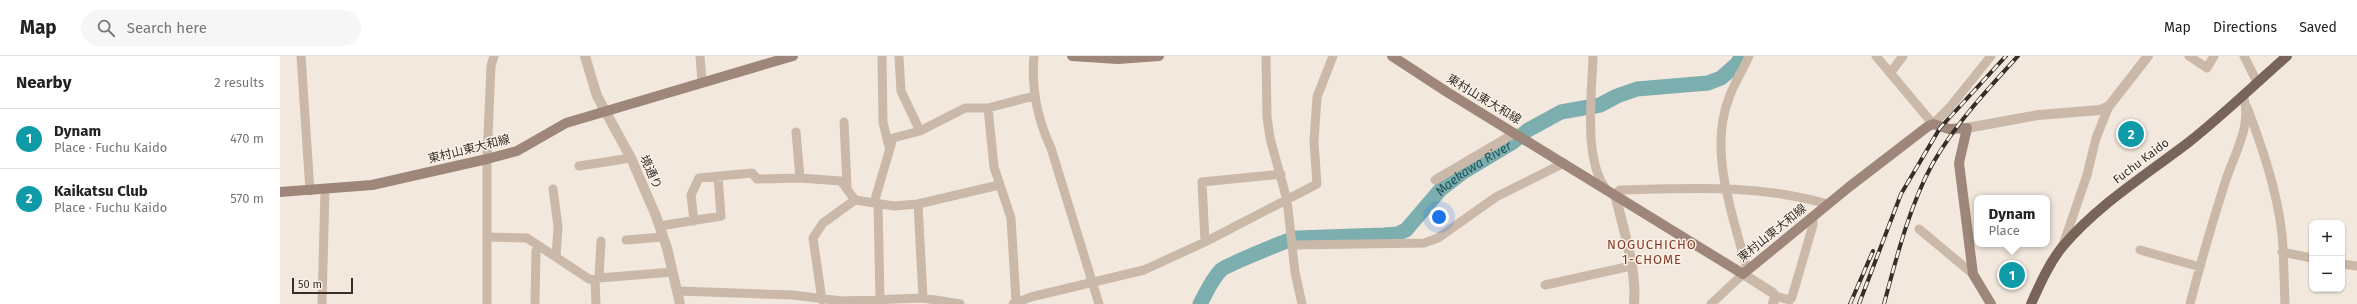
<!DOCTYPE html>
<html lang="en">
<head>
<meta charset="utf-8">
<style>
  body { margin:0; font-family:"Fira Sans","Noto Sans JP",sans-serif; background:#f6f6f6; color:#222 }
  .controls { position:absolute; right:12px; bottom:12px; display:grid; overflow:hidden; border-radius:8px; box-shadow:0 1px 3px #0004 }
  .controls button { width:36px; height:36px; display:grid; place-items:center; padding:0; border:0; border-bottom:1px solid #e0e0e0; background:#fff; color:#222; font:20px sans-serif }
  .scale { position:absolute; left:12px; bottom:10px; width:61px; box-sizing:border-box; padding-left:4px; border:2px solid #372d29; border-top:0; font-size:11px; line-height:14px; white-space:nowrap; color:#372d29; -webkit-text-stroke:3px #faf2e9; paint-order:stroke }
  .you { position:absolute; left:1159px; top:161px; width:14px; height:14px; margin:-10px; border:3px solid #fff; border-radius:50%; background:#1a73e8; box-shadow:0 0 0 6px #1a73e833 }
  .badge { display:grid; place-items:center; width:26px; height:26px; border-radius:50%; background:#1e5558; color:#fff; font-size:13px; font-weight:700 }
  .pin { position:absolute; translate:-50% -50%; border:2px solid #fff; box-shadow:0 1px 4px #0006 }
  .popup { position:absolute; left:1694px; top:139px; width:76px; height:52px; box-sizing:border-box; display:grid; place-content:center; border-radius:8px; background:#fff; filter:drop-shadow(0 1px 3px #0005); font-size:13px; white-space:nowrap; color:#767676 }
  .popup b { font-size:15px; color:#222 }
  .popup::after { content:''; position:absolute; left:50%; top:100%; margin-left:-8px; border:8px solid transparent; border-top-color:#fff }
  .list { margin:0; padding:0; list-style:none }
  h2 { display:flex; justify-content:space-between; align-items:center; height:52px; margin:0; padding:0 16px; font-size:17px }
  h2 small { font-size:13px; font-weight:400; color:#767676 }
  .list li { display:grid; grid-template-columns:26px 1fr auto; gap:12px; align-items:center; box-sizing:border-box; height:60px; padding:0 16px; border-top:1px solid #e0e0e0 }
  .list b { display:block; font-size:15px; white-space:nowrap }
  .list p { margin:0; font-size:13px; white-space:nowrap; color:#767676 }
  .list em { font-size:13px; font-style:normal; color:#767676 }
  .icon { flex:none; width:22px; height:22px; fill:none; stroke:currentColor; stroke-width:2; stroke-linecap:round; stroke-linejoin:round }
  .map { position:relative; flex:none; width:2077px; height:248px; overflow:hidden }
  header { display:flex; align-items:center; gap:24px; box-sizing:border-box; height:56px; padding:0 20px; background:#fff; border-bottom:1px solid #e0e0e0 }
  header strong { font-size:19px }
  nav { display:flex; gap:22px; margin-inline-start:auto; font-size:14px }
  .search { width:280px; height:36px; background:#f6f6f6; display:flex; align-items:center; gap:10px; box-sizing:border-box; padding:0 14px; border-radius:22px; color:#767676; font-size:15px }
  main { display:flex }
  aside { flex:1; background:#fff }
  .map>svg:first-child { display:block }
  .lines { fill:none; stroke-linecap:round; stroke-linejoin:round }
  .river { stroke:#7cadaf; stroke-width:15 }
  .minor { stroke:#cab8a9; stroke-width:9 }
  .tertiary { stroke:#cab8a9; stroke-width:10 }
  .secondary { stroke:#9e877a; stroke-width:10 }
  .primary { stroke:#79645a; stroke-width:10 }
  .rail-casing { stroke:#372d29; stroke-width:4 }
  .rail { stroke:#faf2e9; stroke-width:2.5; stroke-dasharray:8; stroke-linecap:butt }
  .labels { text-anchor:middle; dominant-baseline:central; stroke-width:3; stroke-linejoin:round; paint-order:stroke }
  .street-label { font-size:12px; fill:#372d29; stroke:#faf2e9 }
  .water-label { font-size:13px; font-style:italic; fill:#1e5558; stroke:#faf2e9 }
  .neighbourhood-label { font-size:13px; letter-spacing:1px; fill:#853a22; stroke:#faf2e9 }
</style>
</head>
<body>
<header>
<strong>Map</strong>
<div class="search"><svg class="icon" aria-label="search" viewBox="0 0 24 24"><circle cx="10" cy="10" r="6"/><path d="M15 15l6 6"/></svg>Search here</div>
<nav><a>Map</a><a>Directions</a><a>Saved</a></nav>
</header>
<main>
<aside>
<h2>Nearby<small>2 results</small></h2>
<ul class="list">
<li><span class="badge" style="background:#0f9aa8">1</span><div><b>Dynam</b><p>Place · Fuchu Kaido</p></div><em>470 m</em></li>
<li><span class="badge" style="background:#0f9aa8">2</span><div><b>Kaikatsu Club</b><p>Place · Fuchu Kaido</p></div><em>570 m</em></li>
</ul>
</aside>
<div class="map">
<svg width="2077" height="248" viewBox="0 0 2077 248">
  <rect width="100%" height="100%" fill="#f2e8dd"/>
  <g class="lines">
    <path class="river" id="s1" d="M 920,248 C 926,237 932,223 941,214 C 945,210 1009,183 1017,182 L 1104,179 L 1117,178 L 1126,174 L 1161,133 L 1183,116 L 1233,86 L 1248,74 L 1281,56 L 1320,49 L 1337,40 L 1357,33 L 1428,27 L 1441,22 L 1457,8 L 1462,0"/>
    <path class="minor" d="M 21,0 L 30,135
      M 420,0 L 422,27
      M 602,0 L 603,66 L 609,91
      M 619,0 L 621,35 L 640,75
      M 754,0 C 751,33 757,62 771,92 L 819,248
      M 986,0 L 987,61 L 990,82 L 1007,144 L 1015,216 L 1022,248
      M 1313,0 C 1312,38 1303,103 1326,133
      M 1596,0 L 1653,68 L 1670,51 L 1711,0
      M 1909,0 L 1927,12 L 1934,0
      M 1964,0 L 1977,26
      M 1611,16 L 1623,0
      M 1967,51 C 1982,91 1997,134 2002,178 C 2004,201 2004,225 2005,248
      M 708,52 L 714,111 L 731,162 L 736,245
      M 564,66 L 567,130
      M 516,76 L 520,122
      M 299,110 L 351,102
      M 1155,124 L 1235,77
      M 273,133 L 278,170 L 276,201
      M 1335,138 L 1340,134 C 1414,132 1476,128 1548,148
      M 594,147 L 613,82 L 640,75 L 685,52 L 708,52 L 754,40
      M 598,148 L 600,243
      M 638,148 L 643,242
      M 414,165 L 411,139 L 419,122 L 472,117 L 477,123 L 520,122 L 561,125 L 575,144
      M 380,170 L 441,160 L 438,120
      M 1639,173 L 1693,218
      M 207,181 L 247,182 L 309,223 L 315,224 L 319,222 L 393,216
      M 346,184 L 383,181
      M 925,186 L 922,126 L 1001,118
      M 1013,189 L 1144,187 L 1158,182 L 1216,141 L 1284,107
      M 1783,189 L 1807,119 L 1816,82 L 1829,50
      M 1860,194 L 1920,211
      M 2002,196 L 2032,202
      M 2062,208 L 2077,210
      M 1467,213 C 1453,160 1428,95 1449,42 C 1454,27 1463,14 1469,0
      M 319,222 L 321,185
      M 315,224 L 316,248
      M 1265,229 L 1351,210
      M 398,235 L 513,239 L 562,245 L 643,242 L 680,248
      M 1495,240 L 1510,244 L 1512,241 L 1533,169 L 1533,161
      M 542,244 L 533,182 L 543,167 L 575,144 L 614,150 L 638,148 L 719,129
      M 42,248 L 45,134
      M 207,248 L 207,103 L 211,10 L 214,0
      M 255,248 L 256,195 L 259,190
      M 733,248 L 751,241 L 864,214 L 925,186 L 1037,128 L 1034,86 L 1037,41 L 1053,0
      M 1431,248 L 1463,218
      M 1910,248 C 1920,209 1931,171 1943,133 C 1951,103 1974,70 1963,39"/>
    <path class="tertiary" d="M 305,0 L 317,40 L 351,102 L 376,160 L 387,192 L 400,248
      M 1687,72 L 1758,59 L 1820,54 L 1829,50 L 1868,0
      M 1335,138 C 1343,173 1357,212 1354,248
      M 1463,218 L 1493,237 L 1495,240 L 1493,248"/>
    <path class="secondary" d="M 792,0 L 838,3 L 879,0
      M 1112,0 L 1167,36 L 1463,218 L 1569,131 L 1647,71 L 1653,68 L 1669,73 L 1687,72 L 1679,107 L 1693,218 L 1711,248
      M 0,136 L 92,129 L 207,103 L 237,95 L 286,67 L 513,0"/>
    <path class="primary" d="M 1751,248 C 1760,228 1769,207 1783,190 C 1819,148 1866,119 1909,86 C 1943,59 1974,29 2007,0"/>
    <defs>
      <path id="rail" d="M 1570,248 L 1593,195
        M 1579,248 L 1621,138 L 1660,72 L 1726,0
        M 1604,248 C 1616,203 1630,148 1653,107 C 1676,67 1707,34 1738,0"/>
    </defs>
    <use href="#rail" class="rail-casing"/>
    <use href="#rail" class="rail"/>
  </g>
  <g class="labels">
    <g class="street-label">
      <text transform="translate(1204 43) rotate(31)">東村山東大和線</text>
      <text transform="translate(189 93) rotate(-14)">東村山東大和線</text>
      <text transform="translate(1861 105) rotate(-37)">Fuchu Kaido</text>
      <text transform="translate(371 116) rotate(66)">境通り</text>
      <text transform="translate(1492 177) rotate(-39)">東村山東大和線</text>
    </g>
    <g class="water-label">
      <text stroke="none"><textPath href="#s1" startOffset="325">Maekawa River</textPath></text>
    </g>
    <g class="neighbourhood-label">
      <text x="1372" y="188">NOGUCHICHO<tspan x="1372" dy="15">1-CHOME</tspan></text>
    </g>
  </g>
</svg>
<div class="controls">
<button>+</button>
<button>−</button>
</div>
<div class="scale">50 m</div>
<div class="you"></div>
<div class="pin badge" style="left:1732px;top:219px;background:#0f9aa8">1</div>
<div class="popup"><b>Dynam</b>Place</div>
<div class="pin badge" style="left:1851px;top:78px;background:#0f9aa8">2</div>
</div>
</main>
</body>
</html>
